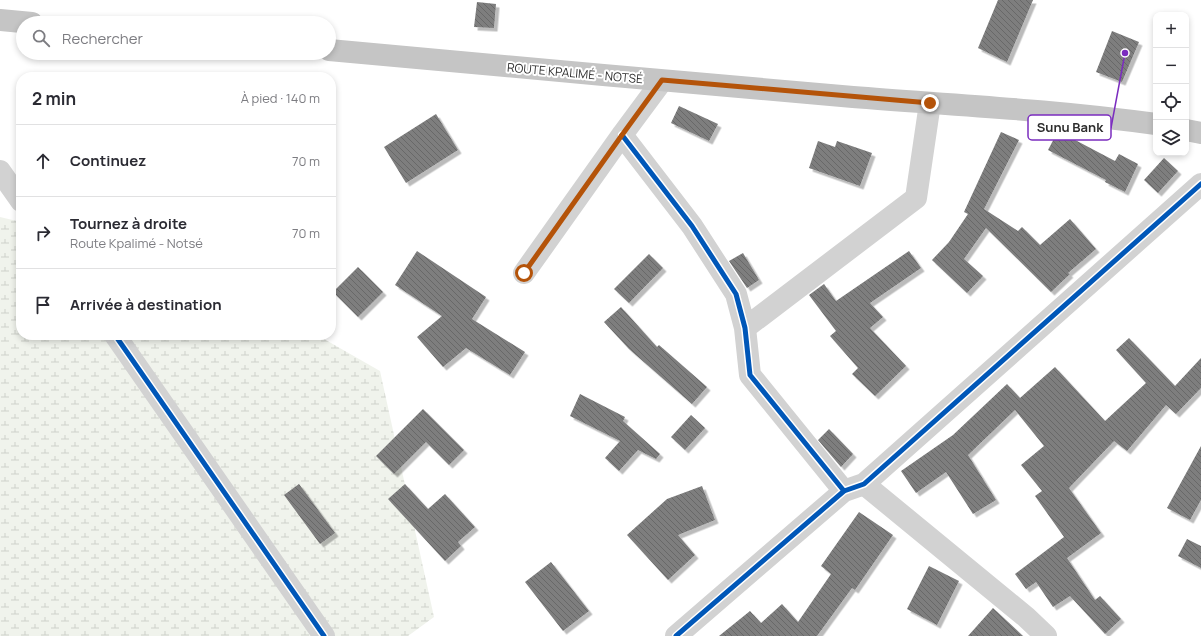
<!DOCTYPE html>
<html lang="fr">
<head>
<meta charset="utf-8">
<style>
  body { margin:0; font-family:Manrope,sans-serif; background:#f2f2f3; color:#2b2b33 }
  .controls { position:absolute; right:12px; top:12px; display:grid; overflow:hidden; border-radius:8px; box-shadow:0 2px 6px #0003 }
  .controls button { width:36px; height:36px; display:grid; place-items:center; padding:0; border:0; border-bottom:1px solid #e1e1e2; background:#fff; color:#2b2b33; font:20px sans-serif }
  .stop { position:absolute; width:12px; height:12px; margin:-9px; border:3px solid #b45309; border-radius:50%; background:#fff }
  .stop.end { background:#b45309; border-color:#fff; box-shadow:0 1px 4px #0008 }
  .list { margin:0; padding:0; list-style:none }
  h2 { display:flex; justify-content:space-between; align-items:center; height:52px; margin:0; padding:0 16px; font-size:17px }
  h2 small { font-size:13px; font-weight:400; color:#7c7c81 }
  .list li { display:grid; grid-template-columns:26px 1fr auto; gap:12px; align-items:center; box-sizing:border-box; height:72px; padding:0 16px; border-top:1px solid #e1e1e2 }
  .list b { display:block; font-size:15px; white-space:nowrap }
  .list p { margin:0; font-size:13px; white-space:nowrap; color:#7c7c81 }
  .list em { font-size:13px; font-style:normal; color:#7c7c81 }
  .icon { flex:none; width:22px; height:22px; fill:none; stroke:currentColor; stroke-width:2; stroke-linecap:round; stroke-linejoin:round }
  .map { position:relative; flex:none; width:1201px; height:636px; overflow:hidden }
  .search { position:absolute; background:#fff; box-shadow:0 2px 6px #0003; left:16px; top:16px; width:320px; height:44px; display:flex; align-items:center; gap:10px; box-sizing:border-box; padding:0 14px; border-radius:22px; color:#7c7c81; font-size:15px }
  .panel { position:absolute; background:#fff; box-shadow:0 2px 6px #0003; left:16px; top:72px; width:320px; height:268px; border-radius:16px }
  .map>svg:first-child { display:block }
  .wetland { fill:url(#wetland-marsh) }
  .building { fill:url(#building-back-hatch); filter:url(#shadow) }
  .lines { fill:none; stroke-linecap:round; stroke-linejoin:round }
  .minor { stroke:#d2d2d2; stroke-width:22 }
  .major { stroke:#c5c5c5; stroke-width:22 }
  .cycleway-casing { stroke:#fff; stroke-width:8 }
  .cycleway { stroke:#0057b8; stroke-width:5 }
  .route { stroke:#b45309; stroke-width:5 }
  .labels { text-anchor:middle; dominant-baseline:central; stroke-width:4; stroke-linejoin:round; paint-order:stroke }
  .street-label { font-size:12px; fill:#2d2d2d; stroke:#fff }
  .leader { fill:none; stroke:#7b2cbf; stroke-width:1.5 }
  .callout-dot { fill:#7b2cbf; stroke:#fff; stroke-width:1.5 }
  .callout { fill:#fff; stroke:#7b2cbf; stroke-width:1.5 }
  .callout-label { font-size:13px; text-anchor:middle; font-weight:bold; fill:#2d2d2d }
</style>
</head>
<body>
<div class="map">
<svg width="1201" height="636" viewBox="0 0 1201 636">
  <defs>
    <pattern id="wetland-marsh" width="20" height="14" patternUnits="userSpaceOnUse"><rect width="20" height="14" fill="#f0f3ec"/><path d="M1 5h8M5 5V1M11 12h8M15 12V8" fill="none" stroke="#ced1cb"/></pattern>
    <pattern id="building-back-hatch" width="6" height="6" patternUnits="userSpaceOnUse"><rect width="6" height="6" fill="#7e7e7e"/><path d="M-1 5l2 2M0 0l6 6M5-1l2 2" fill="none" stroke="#686868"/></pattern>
    <filter id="shadow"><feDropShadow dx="3.5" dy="3.5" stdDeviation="0" flood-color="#0004"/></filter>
  </defs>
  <rect width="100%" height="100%" fill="#fff"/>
  <path class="wetland" d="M 0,217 L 21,222 L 21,335 L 317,335 L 380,371 L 434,617 L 408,636 L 0,636 Z"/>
  <path class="building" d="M 998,0 L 1033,0 L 1007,62 L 978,48 Z
    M 477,2 L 496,4 L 494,28 L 474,27 Z
    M 1112,31 L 1139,42 L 1122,82 L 1096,72 Z
    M 679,106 L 718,124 L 709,141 L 671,123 Z
    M 436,114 L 458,150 L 406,183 L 384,147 Z
    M 1058,131 L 1115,161 L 1119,154 L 1138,164 L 1125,192 L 1105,182 L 1106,180 L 1048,150 Z
    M 1001,132 L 1019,140 L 984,209 L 1018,231 L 1022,227 L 1040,245 L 1070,219 L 1096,249 L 1068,273 L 1070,274 L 1051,292 L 986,228 L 964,259 L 983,276 L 967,293 L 932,260 L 949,242 L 968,214 L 964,212 Z
    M 818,141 L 835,147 L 837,141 L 872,153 L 860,186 L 809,168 Z
    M 1164,158 L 1178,171 L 1158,193 L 1144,180 Z
    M 417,251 L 486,297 L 472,319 L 525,352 L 510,375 L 466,348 L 443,367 L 417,337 L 442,316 L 395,285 Z
    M 909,251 L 921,268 L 870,303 L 883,317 L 870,328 L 906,366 L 875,396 L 852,374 L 858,368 L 830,336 L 836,331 L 809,295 L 824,284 L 836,301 Z
    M 743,253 L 759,280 L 747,288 L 729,261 Z
    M 649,254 L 663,268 L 629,303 L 614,289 Z
    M 358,267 L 383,292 L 358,317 L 333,292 Z
    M 621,307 L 657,347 L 659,345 L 707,387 L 692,404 L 629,349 L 604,322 Z
    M 1129,338 L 1175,386 L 1201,358 L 1201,388 L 1176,414 L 1166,405 L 1127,451 L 1114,441 L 1069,488 L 1101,533 L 1067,558 L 1095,600 L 1100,596 L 1121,619 L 1105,634 L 1070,596 L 1053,607 L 1036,582 L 1026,589 L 1015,574 L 1064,537 L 1035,496 L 1042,491 L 1021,465 L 1044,446 L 1015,410 L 968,455 L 996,500 L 973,514 L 946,472 L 916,493 L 901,471 L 953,435 L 1007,384 L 1020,398 L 1055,367 L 1105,421 L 1146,383 L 1116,350 Z
    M 580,394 L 625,417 L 623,421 L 660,454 L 656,459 L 638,450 L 619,471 L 605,458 L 620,441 L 570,416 Z
    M 423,409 L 464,450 L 449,465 L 426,442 L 394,474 L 376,456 Z
    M 691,415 L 705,428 L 685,450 L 671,437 Z
    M 829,429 L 853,454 L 841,467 L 818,440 Z
    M 1201,446 L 1201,500 L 1190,520 L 1167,508 Z
    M 299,484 L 335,533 L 320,544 L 284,495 Z
    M 405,484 L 428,509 L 445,494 L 475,527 L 458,542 L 461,546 L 445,561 L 388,499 Z
    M 702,486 L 715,520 L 678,535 L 695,555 L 668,580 L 627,535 L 667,499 Z
    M 859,512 L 893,535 L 855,590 L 852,588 L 817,636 L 719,636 L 750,611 L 761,623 L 782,604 L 798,622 L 831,574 L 821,566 Z
    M 1187,539 L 1201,546 L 1201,568 L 1178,556 Z
    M 551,562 L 589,611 L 563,631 L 525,582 Z
    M 929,566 L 959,581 L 937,625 L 907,609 Z
    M 993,608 L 1023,636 L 968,636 Z"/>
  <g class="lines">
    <path class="minor" d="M 622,135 L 692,226 L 736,294 L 745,328 L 750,375 L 844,491
      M 0,171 L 21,201
      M 524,273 L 622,135 L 662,81
      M 745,328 L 916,198 L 930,103
      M 115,335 L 324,636
      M 864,484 L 1026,617 L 1046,636
      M 676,636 L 844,491 L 864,484 L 1201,184"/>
    <path class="major" d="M 0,20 L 32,23
      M 329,50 C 504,66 678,82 853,97 C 954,105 1056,110 1156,124
      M 1186,130 L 1201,133"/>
    <defs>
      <path id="cycleway" d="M 622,135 L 692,226 L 736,294 L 745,328 L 750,375 L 844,491
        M 115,335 L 324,636
        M 676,636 L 844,491 L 864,484 L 1201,184"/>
    </defs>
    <use href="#cycleway" class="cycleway-casing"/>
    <use href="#cycleway" class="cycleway"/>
  </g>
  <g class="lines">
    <path class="route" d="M 524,273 L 622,135 L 662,80 L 930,103"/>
  </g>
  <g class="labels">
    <g class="street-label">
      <text transform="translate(575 73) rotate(5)">ROUTE KPALIMÉ - NOTSÉ</text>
    </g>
  </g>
  <path class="leader" d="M1125 53L1111 128"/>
  <circle class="callout-dot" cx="1125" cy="53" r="4"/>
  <rect class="callout" x="1028" y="115" width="83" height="25" rx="4"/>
  <g class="callout-label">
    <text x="1070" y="132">Sunu Bank</text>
  </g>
</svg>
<div class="controls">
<button>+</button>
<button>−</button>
<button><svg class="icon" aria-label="locate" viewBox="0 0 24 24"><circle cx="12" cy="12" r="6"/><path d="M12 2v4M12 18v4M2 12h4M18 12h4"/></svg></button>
<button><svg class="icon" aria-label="layers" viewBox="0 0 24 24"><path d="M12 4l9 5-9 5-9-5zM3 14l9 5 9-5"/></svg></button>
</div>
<div class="stop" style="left:524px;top:273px"></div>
<div class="stop end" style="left:930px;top:103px"></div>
<div class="search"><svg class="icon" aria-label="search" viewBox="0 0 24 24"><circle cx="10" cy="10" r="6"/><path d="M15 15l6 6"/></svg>Rechercher</div>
<section class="panel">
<h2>2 min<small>À pied · 140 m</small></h2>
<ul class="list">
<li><svg class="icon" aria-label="ahead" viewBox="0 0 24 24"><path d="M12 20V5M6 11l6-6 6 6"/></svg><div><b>Continuez</b></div><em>70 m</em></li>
<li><svg class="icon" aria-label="right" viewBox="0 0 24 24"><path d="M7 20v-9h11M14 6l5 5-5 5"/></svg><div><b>Tournez à droite</b><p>Route Kpalimé - Notsé</p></div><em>70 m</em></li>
<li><svg class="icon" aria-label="arrive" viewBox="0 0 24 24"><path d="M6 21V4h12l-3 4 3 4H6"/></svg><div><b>Arrivée à destination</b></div></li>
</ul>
</section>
</div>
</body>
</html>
